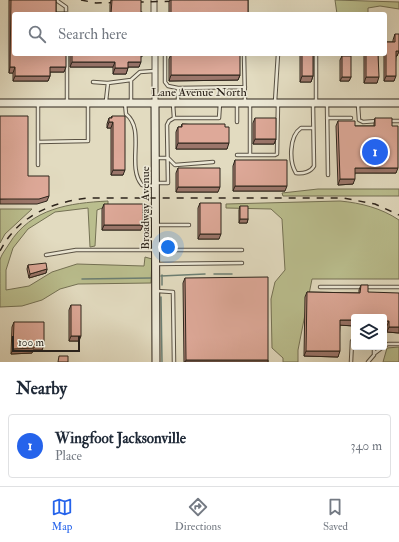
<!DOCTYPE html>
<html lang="en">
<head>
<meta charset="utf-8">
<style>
  body { margin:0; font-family:"IM FELL Double Pica",serif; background:#f6f6f7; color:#1f2937 }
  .controls { position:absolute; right:12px; bottom:12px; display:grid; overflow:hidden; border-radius:4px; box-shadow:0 4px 16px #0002 }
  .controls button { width:36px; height:36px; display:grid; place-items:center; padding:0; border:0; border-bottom:1px solid #e0e1e3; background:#fff; color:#1f2937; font:20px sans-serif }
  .scale { position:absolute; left:12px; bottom:10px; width:68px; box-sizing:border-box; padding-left:4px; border:2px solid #2d241b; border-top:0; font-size:11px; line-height:14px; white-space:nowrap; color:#2d241b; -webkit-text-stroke:3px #ece8d6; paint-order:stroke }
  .you { position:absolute; left:168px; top:247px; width:14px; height:14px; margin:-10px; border:3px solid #fff; border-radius:50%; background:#1a73e8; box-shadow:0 0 0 6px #1a73e833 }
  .badge { display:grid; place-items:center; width:26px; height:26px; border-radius:50%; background:#2563eb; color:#fff; font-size:13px; font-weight:700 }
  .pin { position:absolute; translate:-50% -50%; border:2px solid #fff; box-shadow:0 1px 4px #0006 }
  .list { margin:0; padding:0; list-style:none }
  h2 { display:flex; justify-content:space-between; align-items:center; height:52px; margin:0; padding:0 16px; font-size:17px }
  h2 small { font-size:13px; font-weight:400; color:#747a83 }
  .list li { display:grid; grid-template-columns:26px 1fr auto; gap:12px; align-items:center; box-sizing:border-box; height:64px; margin:0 8px 8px; padding:0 8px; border:1px solid #e0e1e3; border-radius:4px }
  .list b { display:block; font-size:15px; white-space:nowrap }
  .list p { margin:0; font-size:13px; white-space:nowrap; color:#747a83 }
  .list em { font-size:13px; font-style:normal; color:#747a83 }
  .icon { flex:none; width:22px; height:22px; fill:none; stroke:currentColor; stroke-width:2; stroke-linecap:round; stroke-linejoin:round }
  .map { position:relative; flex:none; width:399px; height:362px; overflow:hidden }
  .search { position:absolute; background:#fff; box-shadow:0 4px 16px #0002; left:12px; right:12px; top:12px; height:44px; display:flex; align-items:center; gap:10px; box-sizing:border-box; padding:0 14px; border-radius:4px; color:#747a83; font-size:15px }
  .sheet { height:124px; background:#fff }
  nav { display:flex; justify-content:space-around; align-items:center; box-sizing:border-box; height:56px; border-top:1px solid #e0e1e3; background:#fff; font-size:11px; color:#747a83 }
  nav a { display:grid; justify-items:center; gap:2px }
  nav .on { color:#2563eb }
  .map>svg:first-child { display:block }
  .green { fill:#babe8e; stroke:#747154 }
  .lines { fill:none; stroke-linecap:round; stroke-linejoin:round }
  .stream { stroke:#6c7f73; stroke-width:1.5 }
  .lane-casing { stroke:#5a5244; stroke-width:4.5 }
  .street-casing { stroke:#5a5244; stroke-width:7 }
  .secondary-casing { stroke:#2d241b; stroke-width:9 }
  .lane { stroke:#ece8d6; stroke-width:2.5 }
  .street { stroke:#ece8d6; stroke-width:5 }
  .secondary { stroke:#ece8d6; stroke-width:7 }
  .rail { stroke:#2d241b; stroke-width:1.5; stroke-dasharray:7 7; stroke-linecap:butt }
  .wall { fill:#bf9184; stroke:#2d241b }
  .shaded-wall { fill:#9b766b; stroke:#2d241b }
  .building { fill:#dea999; stroke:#2d241b }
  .labels { text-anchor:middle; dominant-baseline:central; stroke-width:3; stroke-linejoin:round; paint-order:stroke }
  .street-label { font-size:12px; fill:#2d241b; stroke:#ece8d6 }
</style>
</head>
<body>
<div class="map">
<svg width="399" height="362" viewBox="0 0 399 362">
  <rect width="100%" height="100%" fill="#e2dbc0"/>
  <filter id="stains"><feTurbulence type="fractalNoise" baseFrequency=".005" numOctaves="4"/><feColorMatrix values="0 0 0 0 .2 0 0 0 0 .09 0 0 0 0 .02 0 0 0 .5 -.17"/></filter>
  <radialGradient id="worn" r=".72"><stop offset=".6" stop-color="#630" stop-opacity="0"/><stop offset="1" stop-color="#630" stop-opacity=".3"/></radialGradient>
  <path class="green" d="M 335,0 L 399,2 L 399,9 L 380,6 L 368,8 L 368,13 L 382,14 L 337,14 Z
    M 318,189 L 399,189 L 399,196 L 283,196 L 282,193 Z
    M 108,201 L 108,206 L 97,210 L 95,246 L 90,247 L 88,208 L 55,212 L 28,229 L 13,248 L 6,270 L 6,290 L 29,286 L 52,272 L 77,264 L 144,266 L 145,257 L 152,259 L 151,283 L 78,284 L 60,289 L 42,300 L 22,306 L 0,307 C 0,292 0,275 0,260 C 1,255 6,249 9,244 C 31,208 70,203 108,201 Z
    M 340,201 C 361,203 381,208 399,220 L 399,279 L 312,279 L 298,350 L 298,362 L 283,362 L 283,358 L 272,348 L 271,299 L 275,282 L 285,270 L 282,219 L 271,209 L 226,208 L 226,204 Z
    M 0,209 L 32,209 L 5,234 L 0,243 Z
    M 399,347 L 399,362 L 383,362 L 387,348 Z"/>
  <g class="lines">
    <path class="stream" d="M 214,274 L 232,274
      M 161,276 L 205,274
      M 82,279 L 151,278
      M 162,285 L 162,275
      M 161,297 L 162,362"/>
    <defs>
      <path id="lane" d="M 56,0 L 66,7 L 66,14
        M 67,54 L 67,102
        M 165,54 L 165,82 L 168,86 L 178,88
        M 244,54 L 245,102
        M 316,54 L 316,101
        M 131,80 L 131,102
        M 93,82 L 107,83
        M 106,101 L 108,83 L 131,80 L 140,72 L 154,71
        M 275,102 L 278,54
        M 125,103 L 126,114 C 146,130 126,166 142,185 L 155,186
        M 178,103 L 178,88 L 245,87
        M 173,104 L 174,118 L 219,118 L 220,103
        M 250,104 L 250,155 L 275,155 L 277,154 L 278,103
        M 313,105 L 314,166 C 311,172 303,174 296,173 C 289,162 289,136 301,128 L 313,128
        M 327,105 L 328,175
        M 358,105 L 359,120 L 363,122 L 377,121
        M 327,118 L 351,118
        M 390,121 L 399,121
        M 237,122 L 237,104
        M 38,142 L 88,141 L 88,103
        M 237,155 L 250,155
        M 156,158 L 168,158 L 175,165 L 213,162
        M 38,165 L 38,103
        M 156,183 L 168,183 L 167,125 L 169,121 L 174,118
        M 154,216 L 146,216 L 146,239 L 155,239
        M 156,225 L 189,225
        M 46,255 L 76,250 L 242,250
        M 156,264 L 242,263
        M 320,287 L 399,287
        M 157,291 L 173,292 L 174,362
        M 384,346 L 388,344 L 399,344
        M 375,353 L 383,347
        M 351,362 L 352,341 L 354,339
        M 368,362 L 374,355 L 374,347"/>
      <path id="street" d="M 154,0 L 154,14
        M 155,54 L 155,103"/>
      <path id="secondary" d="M 0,103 L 399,103
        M 155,103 L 156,362"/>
    </defs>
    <use href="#lane" class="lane-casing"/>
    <use href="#street" class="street-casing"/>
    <use href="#secondary" class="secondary-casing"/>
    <use href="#lane" class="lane"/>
    <use href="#street" class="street"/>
    <use href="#secondary" class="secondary"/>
    <path class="rail" d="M 81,0 L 96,3 L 181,1
      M 0,251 C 18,216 50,203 87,198 L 343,198 L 375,204 L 399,215"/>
  </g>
  <path class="wall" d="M 9,0 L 56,0 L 56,12 L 64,72 L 50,72 L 50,76 L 48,81 L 13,81 L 13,73 L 9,73 Z
    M 111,0 L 141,12 L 148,14 L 110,14 L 110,5 Z
    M 170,0 L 248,0 L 248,14 L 169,14 L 169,2 Z
    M 395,34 L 399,51 L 397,56 L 396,56 L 394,81 L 384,81 L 384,54 L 385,54 L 385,44 L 386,42 L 393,42 L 393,40 Z
    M 70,54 L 144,54 L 143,56 L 141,56 L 139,67 L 128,67 L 126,74 L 113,74 L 113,67 L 70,67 Z
    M 171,54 L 240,75 L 238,80 L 169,81 L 169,59 Z
    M 300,54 L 313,54 L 313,76 L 311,82 L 300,82 Z
    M 364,54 L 378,54 L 377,83 L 364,83 Z
    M 342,56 L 351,77 L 349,81 L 340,81 L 340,60 Z
    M 112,116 L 123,175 L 111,175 L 111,128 L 107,128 L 107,124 L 109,118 L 111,118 Z
    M 255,118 L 276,139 L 274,144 L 253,144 L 253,123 Z
    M 375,118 L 392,126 L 396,173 L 355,173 L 353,184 L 338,185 L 336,126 L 338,121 L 355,126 L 374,126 L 374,124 Z
    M 182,124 L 225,127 L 227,149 L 176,149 L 176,132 L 178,127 L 181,127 Z
    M 235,160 L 285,191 L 233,191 L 233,166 Z
    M 178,168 L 218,192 L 176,192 L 176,173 Z
    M 200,203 L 219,239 L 198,239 L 198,208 Z
    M 104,204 L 141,230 L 102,230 L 102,209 Z
    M 240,206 L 248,219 L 247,223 L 239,223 L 239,210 Z
    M 28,265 L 47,269 L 46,273 L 29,278 L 27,269 Z
    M 185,278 L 268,360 L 268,362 L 184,362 L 183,283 Z
    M 361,285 L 368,292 L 399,333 L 387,332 L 387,326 L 384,326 L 384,317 L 354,317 L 354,326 L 340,325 L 338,357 L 304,356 L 305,297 L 307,292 L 359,293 L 359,290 Z
    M 71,305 L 79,341 L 69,341 L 69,310 Z
    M 14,322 L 44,345 L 42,350 L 33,350 L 32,353 L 11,354 L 12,327 Z"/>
  <path class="shaded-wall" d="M 396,51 L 399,51 L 397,56 L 394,56 Z
    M 72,62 L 115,62 L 113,67 L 70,67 Z
    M 128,62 L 141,62 L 139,67 L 126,67 Z
    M 10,67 L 15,67 L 13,73 L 9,73 Z
    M 50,67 L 66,67 L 64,72 L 48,72 Z
    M 115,68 L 128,68 L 126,74 L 113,74 Z
    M 171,75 L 240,75 L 238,80 L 169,81 Z
    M 15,76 L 50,76 L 48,81 L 13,81 Z
    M 302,76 L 313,76 L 311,82 L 300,82 Z
    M 386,76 L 396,76 L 394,81 L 384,81 Z
    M 342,77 L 351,77 L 349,81 L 340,81 Z
    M 366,77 L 379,77 L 377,83 L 364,83 Z
    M 109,122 L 113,122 L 111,128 L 107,128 Z
    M 255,139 L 276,139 L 274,144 L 253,144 Z
    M 178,143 L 229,143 L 227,149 L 176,149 Z
    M 355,168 L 398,168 L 396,173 L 353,173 Z
    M 113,170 L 125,170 L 123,175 L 111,175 Z
    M 340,179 L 355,179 L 353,184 L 338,185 Z
    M 235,186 L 287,186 L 285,191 L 233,191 Z
    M 178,187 L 220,187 L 218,192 L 176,192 Z
    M 49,196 L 47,201 L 37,204 L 0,204 L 0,199 Z
    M 240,219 L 248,219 L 247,223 L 239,223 Z
    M 104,225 L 143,225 L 141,230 L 102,230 Z
    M 200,234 L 221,234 L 219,239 L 198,239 Z
    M 47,269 L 46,273 L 29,278 L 30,274 Z
    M 340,320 L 354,320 L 354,326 L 338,325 Z
    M 384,321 L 389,321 L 387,326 L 384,326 Z
    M 389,327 L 399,327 L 399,333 L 387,332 Z
    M 71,336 L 81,336 L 79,341 L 69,341 Z
    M 34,345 L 44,345 L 42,350 L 33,350 L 32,353 L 11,354 L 13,349 Z
    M 306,351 L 340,351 L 338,357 L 304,356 Z
    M 186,360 L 268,360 L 268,362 L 185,362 Z"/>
  <path class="building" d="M 11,0 L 56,0 L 56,12 L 67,12 L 67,14 L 14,14 L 14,54 L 66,54 L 66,67 L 50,67 L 50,76 L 15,76 L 15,67 L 10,67 Z
    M 112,0 L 141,0 L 141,12 L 148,14 L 111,14 Z
    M 171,0 L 248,0 L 248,14 L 171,14 Z
    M 395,34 L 399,34 L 399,51 L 396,51 L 396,76 L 386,76 L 386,42 L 395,42 Z
    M 72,54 L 141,54 L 141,62 L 128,62 L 128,68 L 115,68 L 115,62 L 72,62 Z
    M 171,54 L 240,54 L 240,75 L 171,75 Z
    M 302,54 L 313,54 L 313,76 L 302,76 Z
    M 366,54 L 378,54 L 379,77 L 366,77 Z
    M 342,56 L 351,56 L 351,77 L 342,77 Z
    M 0,116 L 28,116 L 28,176 L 49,176 L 49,196 L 39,199 L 0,199 Z
    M 112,116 L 125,116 L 125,170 L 113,170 L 113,122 L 109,122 L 109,118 L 112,118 Z
    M 255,118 L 276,118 L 276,139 L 255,139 Z
    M 375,118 L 392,118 L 392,126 L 398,126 L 398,168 L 355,168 L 355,179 L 340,179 L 338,121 L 355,121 L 355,126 L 375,126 Z
    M 182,124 L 225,124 L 225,127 L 229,127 L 229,143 L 178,143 L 178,127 L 182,127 Z
    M 235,160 L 287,160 L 287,186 L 235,186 Z
    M 178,168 L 220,168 L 220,187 L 178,187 Z
    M 200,203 L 221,203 L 221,234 L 200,234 Z
    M 104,204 L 143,204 L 143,225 L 104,225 Z
    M 240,206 L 248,206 L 248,219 L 240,219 Z
    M 46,263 L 47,269 L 30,274 L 28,265 Z
    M 268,277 L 268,360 L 186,360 L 185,278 Z
    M 361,285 L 368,285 L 368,292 L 399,293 L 399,327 L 389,327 L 389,321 L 384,321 L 384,317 L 354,317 L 354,320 L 340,320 L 340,351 L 306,351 L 307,292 L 360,293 Z
    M 71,305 L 81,305 L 81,336 L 71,336 Z
    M 14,322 L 44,322 L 44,345 L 34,345 L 34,348 L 13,349 Z
    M 59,356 L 68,356 L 68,362 L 58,362 Z"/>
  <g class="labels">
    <g class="street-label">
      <text x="199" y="92">Lane Avenue North</text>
      <text transform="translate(145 208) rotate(-90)">Broadway Avenue</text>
    </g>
  </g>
  <rect width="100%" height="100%" filter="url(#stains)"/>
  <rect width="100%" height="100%" fill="url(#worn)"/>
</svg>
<div class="controls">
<button><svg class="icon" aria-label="layers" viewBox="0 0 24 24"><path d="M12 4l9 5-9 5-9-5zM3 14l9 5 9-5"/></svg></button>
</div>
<div class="scale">100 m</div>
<div class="you"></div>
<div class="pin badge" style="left:375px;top:152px">1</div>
<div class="search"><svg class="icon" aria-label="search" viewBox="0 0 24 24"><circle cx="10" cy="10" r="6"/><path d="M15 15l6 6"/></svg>Search here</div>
</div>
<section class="sheet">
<h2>Nearby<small></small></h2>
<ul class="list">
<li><span class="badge">1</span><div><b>Wingfoot Jacksonville</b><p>Place</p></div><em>340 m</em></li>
</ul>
</section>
<nav>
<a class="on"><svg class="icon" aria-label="map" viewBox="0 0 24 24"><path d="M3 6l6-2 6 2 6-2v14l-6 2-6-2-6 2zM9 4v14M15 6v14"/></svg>Map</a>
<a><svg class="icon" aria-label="directions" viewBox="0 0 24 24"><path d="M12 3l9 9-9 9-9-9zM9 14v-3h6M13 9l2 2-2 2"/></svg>Directions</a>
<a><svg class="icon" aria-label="saved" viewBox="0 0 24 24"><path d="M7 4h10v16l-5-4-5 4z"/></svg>Saved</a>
</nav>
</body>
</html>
